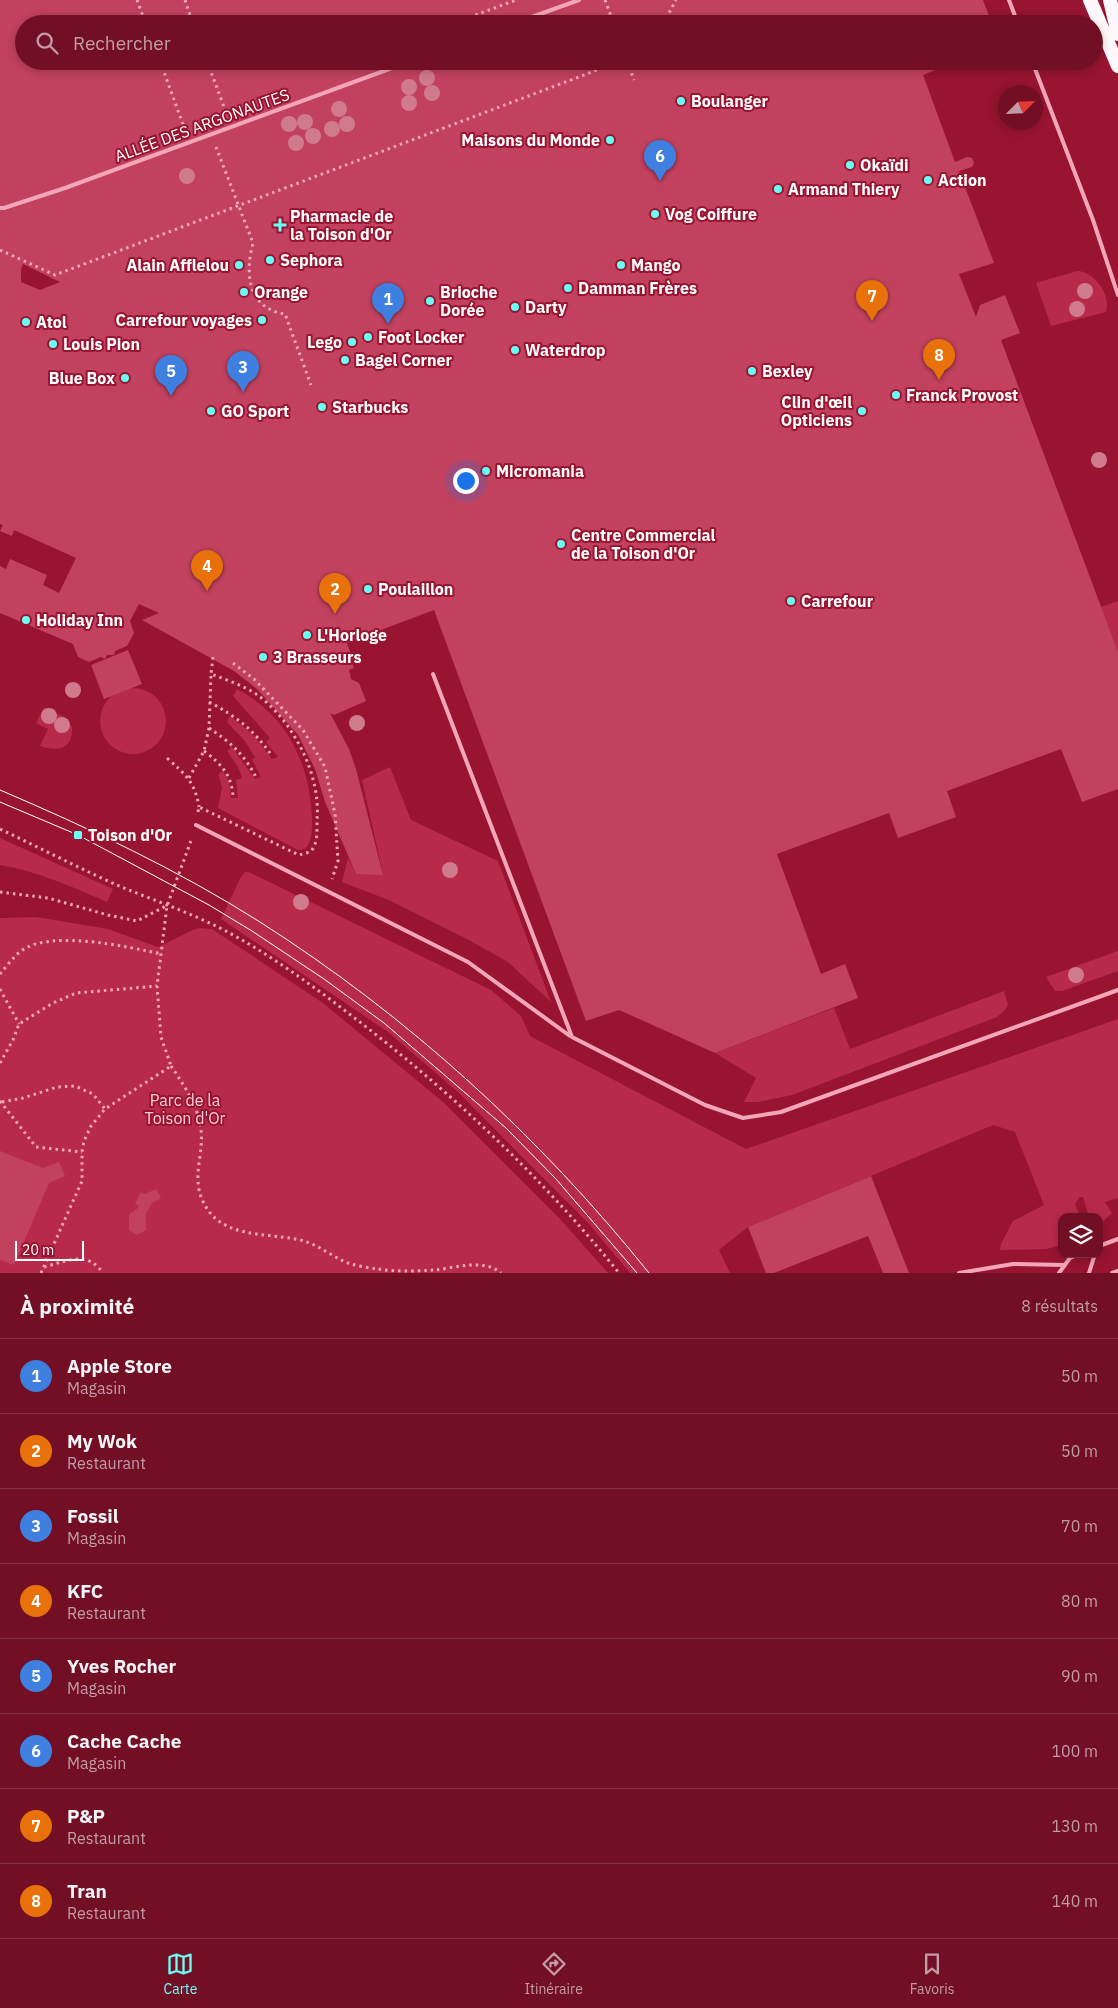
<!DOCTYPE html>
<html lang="fr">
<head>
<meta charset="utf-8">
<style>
  body { margin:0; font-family:"IBM Plex Sans",sans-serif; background:#7a1d31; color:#f1f3f6 }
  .controls { position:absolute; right:15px; bottom:15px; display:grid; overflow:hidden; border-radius:10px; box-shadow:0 2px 8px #0003 }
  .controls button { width:45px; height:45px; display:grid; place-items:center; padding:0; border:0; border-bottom:1px solid #842f41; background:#720f24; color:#f1f3f6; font:25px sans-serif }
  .compass { position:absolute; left:998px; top:85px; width:45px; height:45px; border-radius:50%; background:#720f24; box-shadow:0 2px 8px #0003; rotate:66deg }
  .scale { position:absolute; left:15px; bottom:12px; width:69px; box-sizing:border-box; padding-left:5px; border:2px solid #fff; border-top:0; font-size:14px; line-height:18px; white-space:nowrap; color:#fff; -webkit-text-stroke:4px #981430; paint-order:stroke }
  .you { position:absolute; left:465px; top:480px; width:18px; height:18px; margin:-12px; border:4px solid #fff; border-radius:50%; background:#1a73e8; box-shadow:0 0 0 8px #1a73e833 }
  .badge { display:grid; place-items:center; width:32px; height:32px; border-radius:50%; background:#68fff5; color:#fff; font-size:16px; font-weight:700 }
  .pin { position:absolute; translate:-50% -41px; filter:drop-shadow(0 1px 2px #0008) }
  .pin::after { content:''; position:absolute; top:26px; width:18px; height:15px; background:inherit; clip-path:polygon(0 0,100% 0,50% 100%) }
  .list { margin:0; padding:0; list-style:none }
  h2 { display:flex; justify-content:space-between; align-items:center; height:65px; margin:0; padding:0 20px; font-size:21px }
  h2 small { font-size:16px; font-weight:400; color:#c19ca6 }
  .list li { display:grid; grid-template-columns:32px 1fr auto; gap:15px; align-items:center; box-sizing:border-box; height:75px; padding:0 20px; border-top:1px solid #842f41 }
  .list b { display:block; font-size:19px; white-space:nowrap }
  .list p { margin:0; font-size:16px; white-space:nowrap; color:#c19ca6 }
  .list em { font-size:16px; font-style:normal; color:#c19ca6 }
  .icon { flex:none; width:28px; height:28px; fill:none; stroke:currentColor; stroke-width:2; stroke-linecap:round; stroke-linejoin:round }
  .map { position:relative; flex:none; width:1118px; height:1273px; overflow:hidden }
  .search { position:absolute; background:#720f24; box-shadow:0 2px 8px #0003; left:15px; right:15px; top:15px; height:55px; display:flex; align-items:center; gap:12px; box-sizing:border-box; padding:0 18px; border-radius:28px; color:#c19ca6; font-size:19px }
  .sheet { height:665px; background:#720f24 }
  nav { display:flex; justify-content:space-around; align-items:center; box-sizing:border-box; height:70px; border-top:1px solid #842f41; background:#720f24; font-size:14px; color:#c19ca6 }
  nav a { display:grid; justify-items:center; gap:2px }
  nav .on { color:#68fff5 }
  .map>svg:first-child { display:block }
  .green { fill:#b82a4a }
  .building { fill:#c1415e; fill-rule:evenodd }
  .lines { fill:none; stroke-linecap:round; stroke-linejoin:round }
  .path { stroke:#f3a6b8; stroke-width:3; stroke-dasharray:2.5 4; stroke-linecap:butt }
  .service { stroke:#f3a6b8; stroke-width:4 }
  .trunk { stroke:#fff8fa; stroke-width:14 }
  .tram { stroke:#fff; stroke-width:1 }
  .tree { fill:#d07a8d }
  .poi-dot { fill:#68fff5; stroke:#981430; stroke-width:2 }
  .labels { text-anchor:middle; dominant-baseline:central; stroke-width:4; stroke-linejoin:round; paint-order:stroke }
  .poi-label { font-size:16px; font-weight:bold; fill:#fff; stroke:#981430; text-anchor:start }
  .street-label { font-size:16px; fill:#fff; stroke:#981430 }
  .park-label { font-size:16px; fill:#fdced9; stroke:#981430 }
</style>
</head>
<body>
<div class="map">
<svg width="1118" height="1273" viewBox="0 0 1118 1273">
  <rect width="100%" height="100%" fill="#981430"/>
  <path class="green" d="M 1077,271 C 1095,272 1111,294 1106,312 L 1051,326 L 1036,283 Z
    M 1118,601 L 1118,652 L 1101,607 Z
    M100 721a33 33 0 1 1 66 0a33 33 0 1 1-66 0Z
    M 237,689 C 286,715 309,761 312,816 C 312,826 313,842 305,849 L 298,850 L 218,808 L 222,787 L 218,774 L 223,771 L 229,782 L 231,798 L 238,798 L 236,780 L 242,778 L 238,767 L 227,751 L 232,747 L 255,779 L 261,777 L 252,760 L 255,757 L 244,740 L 227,722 L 230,716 L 254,736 L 272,759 L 278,757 L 266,742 L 270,738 L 233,696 Z
    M 44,707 L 64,717 L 72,727 C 73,749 59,752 40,746 L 48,729 L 36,723 Z
    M 390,767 L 411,820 L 498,861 L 551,1002 L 508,962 L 467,939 L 391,901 L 342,882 L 348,858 L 356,874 L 383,874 L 362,780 Z
    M 0,838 L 113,889 L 107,902 C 72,887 38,871 0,865 Z
    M 245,872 L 249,872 L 491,990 L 521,1016 L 530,1036 L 746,1149 L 1118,1019 L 1118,1198 L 1105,1202 L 1112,1213 L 1099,1225 L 1099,1217 L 1089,1217 L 1083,1197 L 1080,1197 L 1075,1204 L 1080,1217 L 1062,1217 L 1062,1245 L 1046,1249 L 1000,1250 L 1001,1244 L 1013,1221 L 1044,1205 L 1015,1132 L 993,1125 L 748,1227 L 719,1250 L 730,1273 L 630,1273 L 589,1224 L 458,1092 L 388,1032 L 221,919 L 241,877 Z
    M 36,917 L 108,929 L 158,947 L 193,930 L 199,928 L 212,929 L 323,1003 L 443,1102 L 561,1220 L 608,1273 L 0,1273 L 0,918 Z
    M 1118,951 L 1118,971 L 1062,991 L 1055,991 L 1046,977 Z
    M 1004,991 L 1008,1005 L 1004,1011 L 997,1017 L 792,1095 L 758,1102 L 744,1102 L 756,1078 L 715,1053 L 834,1008 L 850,1049 Z"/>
  <path class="building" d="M 0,0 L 983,0 L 992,24 L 24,24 L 24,61 L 957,61 L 923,75 L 955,162 L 967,157 L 972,158 L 974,163 L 972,167 L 959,171 L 994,263 L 959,274 L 976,317 L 980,305 L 1005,295 L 1020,333 L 1001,340 L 1118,652 L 1118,789 L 1082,802 L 1061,749 L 947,791 L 956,817 L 898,838 L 889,813 L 777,854 L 821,974 L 845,964 L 858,998 L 715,1053 L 619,1010 L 586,1021 L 434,610 L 347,643 L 353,660 L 351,661 L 354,668 L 349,670 L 351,679 L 359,683 L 366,701 L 334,715 L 330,713 L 349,749 L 356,769 L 383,875 L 356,874 L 325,802 L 315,769 L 298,735 L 257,689 L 234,671 L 142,620 L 159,613 L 139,604 L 130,621 L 134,633 L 127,646 L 115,651 L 114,655 L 107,655 L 105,659 L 101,657 L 89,662 L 78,657 L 73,644 L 0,613 L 0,566 L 6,569 L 10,559 L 47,575 L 43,585 L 59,593 L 76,558 L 14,530 L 12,536 L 0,531 L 3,525 L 0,524 ZM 23,264 L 60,282 L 40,290 L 21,282 L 21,269 Z
    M 128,650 L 142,684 L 104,699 L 91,665 Z
    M 0,1151 L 43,1168 L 59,1162 L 65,1176 L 49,1183 L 14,1265 L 0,1260 Z
    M 871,1176 L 909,1273 L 883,1273 L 868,1236 L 774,1273 L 766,1273 L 748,1227 Z
    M 156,1189 L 161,1198 L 152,1203 L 146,1214 L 146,1230 L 137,1235 L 129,1230 L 129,1214 L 138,1208 L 139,1206 L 135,1204 L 141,1192 L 145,1194 Z"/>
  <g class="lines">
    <path class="path" d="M 137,0 L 146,24
      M 185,0 L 193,24
      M 605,0 L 614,24
      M 451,24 L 516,0
      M 663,24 L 676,0
      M 160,61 L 185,130
      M 207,61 L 227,115
      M 627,61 L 634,80
      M 216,147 L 253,243 C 245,273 247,308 285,314 L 311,385
      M 0,250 L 55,275 L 621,61
      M 233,663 L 254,679 L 303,730 L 325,767 L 335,814 L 338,861 L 332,879
      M 209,702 C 236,716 255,731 272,756
      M 209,728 C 231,743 243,753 256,777
      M 204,751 C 221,764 231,774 233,795
      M 167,758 C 185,774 195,782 199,807
      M 189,778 L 204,751 L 209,728 L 211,674
      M 198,812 L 199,807 L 299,855 L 310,852 C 318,845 317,830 317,820 C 321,775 294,723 259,696 C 245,686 227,680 211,674 L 213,657
      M 0,829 C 40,848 79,868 119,886 C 151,899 185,911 216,926 C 264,950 309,983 352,1016 C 450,1091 541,1176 619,1273
      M 0,892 L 48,898 L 108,915 L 137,921 L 166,906
      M 0,974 C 6,967 13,957 21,951 C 50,929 128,947 162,954
      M 0,989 L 19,1024
      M 0,1063 L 13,1040 L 19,1024 L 53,1003 L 76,993 L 157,986
      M 171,1066 C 183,1084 195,1101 200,1123 C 207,1156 185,1182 211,1214 C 233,1239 276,1233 304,1241 C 320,1246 333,1257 348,1263 C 357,1266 369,1268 378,1269 C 396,1272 417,1271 435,1270 C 456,1268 483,1258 501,1273
      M 0,1101 L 36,1147 L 82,1152
      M 2,1102 L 23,1098 L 57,1087 L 75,1086 L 93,1094 L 105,1109
      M 44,1267 C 67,1261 87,1250 103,1273
      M 41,1273 L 82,1181 L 82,1152 L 84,1141 L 91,1126 L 105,1109 L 171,1066 L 161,1037 L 157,986 L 167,906 L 192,838"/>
    <path class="service" d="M 1009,0 L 1018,24
      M 512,24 L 579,0
      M 1032,61 L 1093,220 L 1118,295
      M 0,208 L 4,208 L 65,188 L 411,61
      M 433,674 L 572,1037 L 705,1105 L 743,1118 L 781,1112 L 1118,990
      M 196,825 L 468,962 L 570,1036
      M 1099,1246 L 1118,1239
      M 959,1273 L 1013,1264 L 1065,1265
      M 1059,1273 L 1070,1258 L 1080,1254
      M 1089,1273 L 1095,1254
      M 1112,1273 L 1118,1271"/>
    <path class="trunk" d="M 1090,0 L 1118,66
      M 1110,0 L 1118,34"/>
    <path class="tram" d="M 0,790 C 89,828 178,870 260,922 C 409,1017 539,1136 649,1273
      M 0,802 L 78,835 L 209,905 L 252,931 L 324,979 L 384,1023 L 506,1128 L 556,1179 L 637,1273"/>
  </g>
  <g class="tree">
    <circle cx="427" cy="78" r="8"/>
    <circle cx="409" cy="87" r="8"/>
    <circle cx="432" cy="93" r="8"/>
    <circle cx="409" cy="103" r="8"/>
    <circle cx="339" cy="109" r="8"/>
    <circle cx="305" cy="122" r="8"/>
    <circle cx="289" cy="124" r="8"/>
    <circle cx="347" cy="124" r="8"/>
    <circle cx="332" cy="129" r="8"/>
    <circle cx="313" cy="136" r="8"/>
    <circle cx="296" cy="143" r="8"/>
    <circle cx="187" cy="176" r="8"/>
    <circle cx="1085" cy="291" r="8"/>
    <circle cx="1077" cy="309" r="8"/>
    <circle cx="1099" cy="460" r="8"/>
    <circle cx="73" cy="690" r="8"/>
    <circle cx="49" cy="716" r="8"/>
    <circle cx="357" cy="723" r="8"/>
    <circle cx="62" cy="725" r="8"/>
    <circle cx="450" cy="870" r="8"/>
    <circle cx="301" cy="902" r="8"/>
    <circle cx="1076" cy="975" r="8"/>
  </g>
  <g class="poi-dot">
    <circle cx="681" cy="101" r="5"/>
    <circle cx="610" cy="140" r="5"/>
    <circle cx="850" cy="165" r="5"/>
    <circle cx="928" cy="180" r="5"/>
    <circle cx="778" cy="189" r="5"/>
    <circle cx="655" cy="214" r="5"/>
    <path d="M277.5 217.5h5v5h5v5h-5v5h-5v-5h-5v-5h5z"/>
    <circle cx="270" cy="260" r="5"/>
    <circle cx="239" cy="265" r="5"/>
    <circle cx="621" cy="265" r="5"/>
    <circle cx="568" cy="288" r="5"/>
    <circle cx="244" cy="292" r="5"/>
    <circle cx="430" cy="301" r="5"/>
    <circle cx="515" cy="307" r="5"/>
    <circle cx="262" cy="320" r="5"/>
    <circle cx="26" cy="322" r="5"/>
    <circle cx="368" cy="337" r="5"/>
    <circle cx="352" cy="342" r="5"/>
    <circle cx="53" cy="344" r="5"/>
    <circle cx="515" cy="350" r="5"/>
    <circle cx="345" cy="360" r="5"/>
    <circle cx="752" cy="371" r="5"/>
    <circle cx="125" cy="378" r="5"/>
    <circle cx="896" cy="395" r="5"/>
    <circle cx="322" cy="407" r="5"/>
    <circle cx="211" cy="411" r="5"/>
    <circle cx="862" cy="411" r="5"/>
    <circle cx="486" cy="471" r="5"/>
    <circle cx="561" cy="544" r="5"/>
    <circle cx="368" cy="589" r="5"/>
    <circle cx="791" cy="601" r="5"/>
    <circle cx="26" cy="620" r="5"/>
    <circle cx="307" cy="635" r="5"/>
    <circle cx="263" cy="657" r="5"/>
    <rect x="73" y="830" width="10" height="10" rx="2.5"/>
  </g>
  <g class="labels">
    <g class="poi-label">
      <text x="691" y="101">Boulanger</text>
      <text x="600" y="140" text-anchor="end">Maisons du Monde</text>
      <text x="860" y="165">Okaïdi</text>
      <text x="938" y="180">Action</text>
      <text x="788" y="189">Armand Thiery</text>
      <text x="665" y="214">Vog Coiffure</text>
      <text x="290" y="216">Pharmacie de<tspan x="290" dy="18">la Toison d'Or</tspan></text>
      <text x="280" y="260">Sephora</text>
      <text x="229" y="265" text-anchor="end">Alain Afflelou</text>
      <text x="631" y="265">Mango</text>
      <text x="578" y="288">Damman Frères</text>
      <text x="254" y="292">Orange</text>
      <text x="440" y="292">Brioche<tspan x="440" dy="18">Dorée</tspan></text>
      <text x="525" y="307">Darty</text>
      <text x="252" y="320" text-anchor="end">Carrefour voyages</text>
      <text x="36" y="322">Atol</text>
      <text x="378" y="337">Foot Locker</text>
      <text x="342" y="342" text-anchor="end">Lego</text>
      <text x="63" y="344">Louis Pion</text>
      <text x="525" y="350">Waterdrop</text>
      <text x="355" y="360">Bagel Corner</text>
      <text x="762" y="371">Bexley</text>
      <text x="115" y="378" text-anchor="end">Blue Box</text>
      <text x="906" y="395">Franck Provost</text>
      <text x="852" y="402" text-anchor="end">Clin d'œil<tspan x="852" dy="18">Opticiens</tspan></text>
      <text x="332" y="407">Starbucks</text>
      <text x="221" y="411">GO Sport</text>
      <text x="496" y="471">Micromania</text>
      <text x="571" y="535">Centre Commercial<tspan x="571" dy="18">de la Toison d'Or</tspan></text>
      <text x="378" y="589">Poulaillon</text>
      <text x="801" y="601">Carrefour</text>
      <text x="36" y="620">Holiday Inn</text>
      <text x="317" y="635">L'Horloge</text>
      <text x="273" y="657">3 Brasseurs</text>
      <text x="88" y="835">Toison d'Or</text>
    </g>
    <g class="street-label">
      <text transform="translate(202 125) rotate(-20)">ALLÉE DES ARGONAUTES</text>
    </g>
    <g class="park-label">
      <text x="185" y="1100">Parc de la<tspan x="185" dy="18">Toison d'Or</tspan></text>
    </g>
  </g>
</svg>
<div class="controls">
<button><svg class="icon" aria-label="layers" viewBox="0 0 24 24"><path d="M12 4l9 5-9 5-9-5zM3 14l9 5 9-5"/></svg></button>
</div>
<svg class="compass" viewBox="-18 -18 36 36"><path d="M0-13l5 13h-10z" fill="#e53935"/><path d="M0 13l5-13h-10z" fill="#c19ca6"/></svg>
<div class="scale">20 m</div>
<div class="you"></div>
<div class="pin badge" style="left:388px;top:324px;background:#3f7fe0">1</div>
<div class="pin badge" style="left:335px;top:614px;background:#e8710a">2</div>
<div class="pin badge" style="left:243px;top:392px;background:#3f7fe0">3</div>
<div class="pin badge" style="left:207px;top:591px;background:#e8710a">4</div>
<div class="pin badge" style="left:171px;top:396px;background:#3f7fe0">5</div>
<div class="pin badge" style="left:660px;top:181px;background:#3f7fe0">6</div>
<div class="pin badge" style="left:872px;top:321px;background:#e8710a">7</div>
<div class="pin badge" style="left:939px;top:380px;background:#e8710a">8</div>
<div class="search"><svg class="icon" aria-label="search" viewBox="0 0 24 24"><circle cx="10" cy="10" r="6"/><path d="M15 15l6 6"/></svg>Rechercher</div>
</div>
<section class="sheet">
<h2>À proximité<small>8 résultats</small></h2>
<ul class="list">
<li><span class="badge" style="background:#3f7fe0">1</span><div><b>Apple Store</b><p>Magasin</p></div><em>50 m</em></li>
<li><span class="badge" style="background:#e8710a">2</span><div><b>My Wok</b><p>Restaurant</p></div><em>50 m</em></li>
<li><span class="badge" style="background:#3f7fe0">3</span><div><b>Fossil</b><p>Magasin</p></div><em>70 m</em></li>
<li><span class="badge" style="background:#e8710a">4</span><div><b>KFC</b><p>Restaurant</p></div><em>80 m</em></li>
<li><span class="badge" style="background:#3f7fe0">5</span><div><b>Yves Rocher</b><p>Magasin</p></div><em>90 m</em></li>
<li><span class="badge" style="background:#3f7fe0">6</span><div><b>Cache Cache</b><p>Magasin</p></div><em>100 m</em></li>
<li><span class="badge" style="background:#e8710a">7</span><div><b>P&amp;P</b><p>Restaurant</p></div><em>130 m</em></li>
<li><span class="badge" style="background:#e8710a">8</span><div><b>Tran</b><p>Restaurant</p></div><em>140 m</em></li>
</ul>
</section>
<nav>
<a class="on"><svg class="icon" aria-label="map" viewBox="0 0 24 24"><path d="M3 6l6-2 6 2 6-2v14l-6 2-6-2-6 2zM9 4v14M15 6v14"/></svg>Carte</a>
<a><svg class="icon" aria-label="directions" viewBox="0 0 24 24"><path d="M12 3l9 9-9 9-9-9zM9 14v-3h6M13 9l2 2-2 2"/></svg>Itinéraire</a>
<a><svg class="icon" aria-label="saved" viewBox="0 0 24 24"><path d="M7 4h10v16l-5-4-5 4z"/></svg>Favoris</a>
</nav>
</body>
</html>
